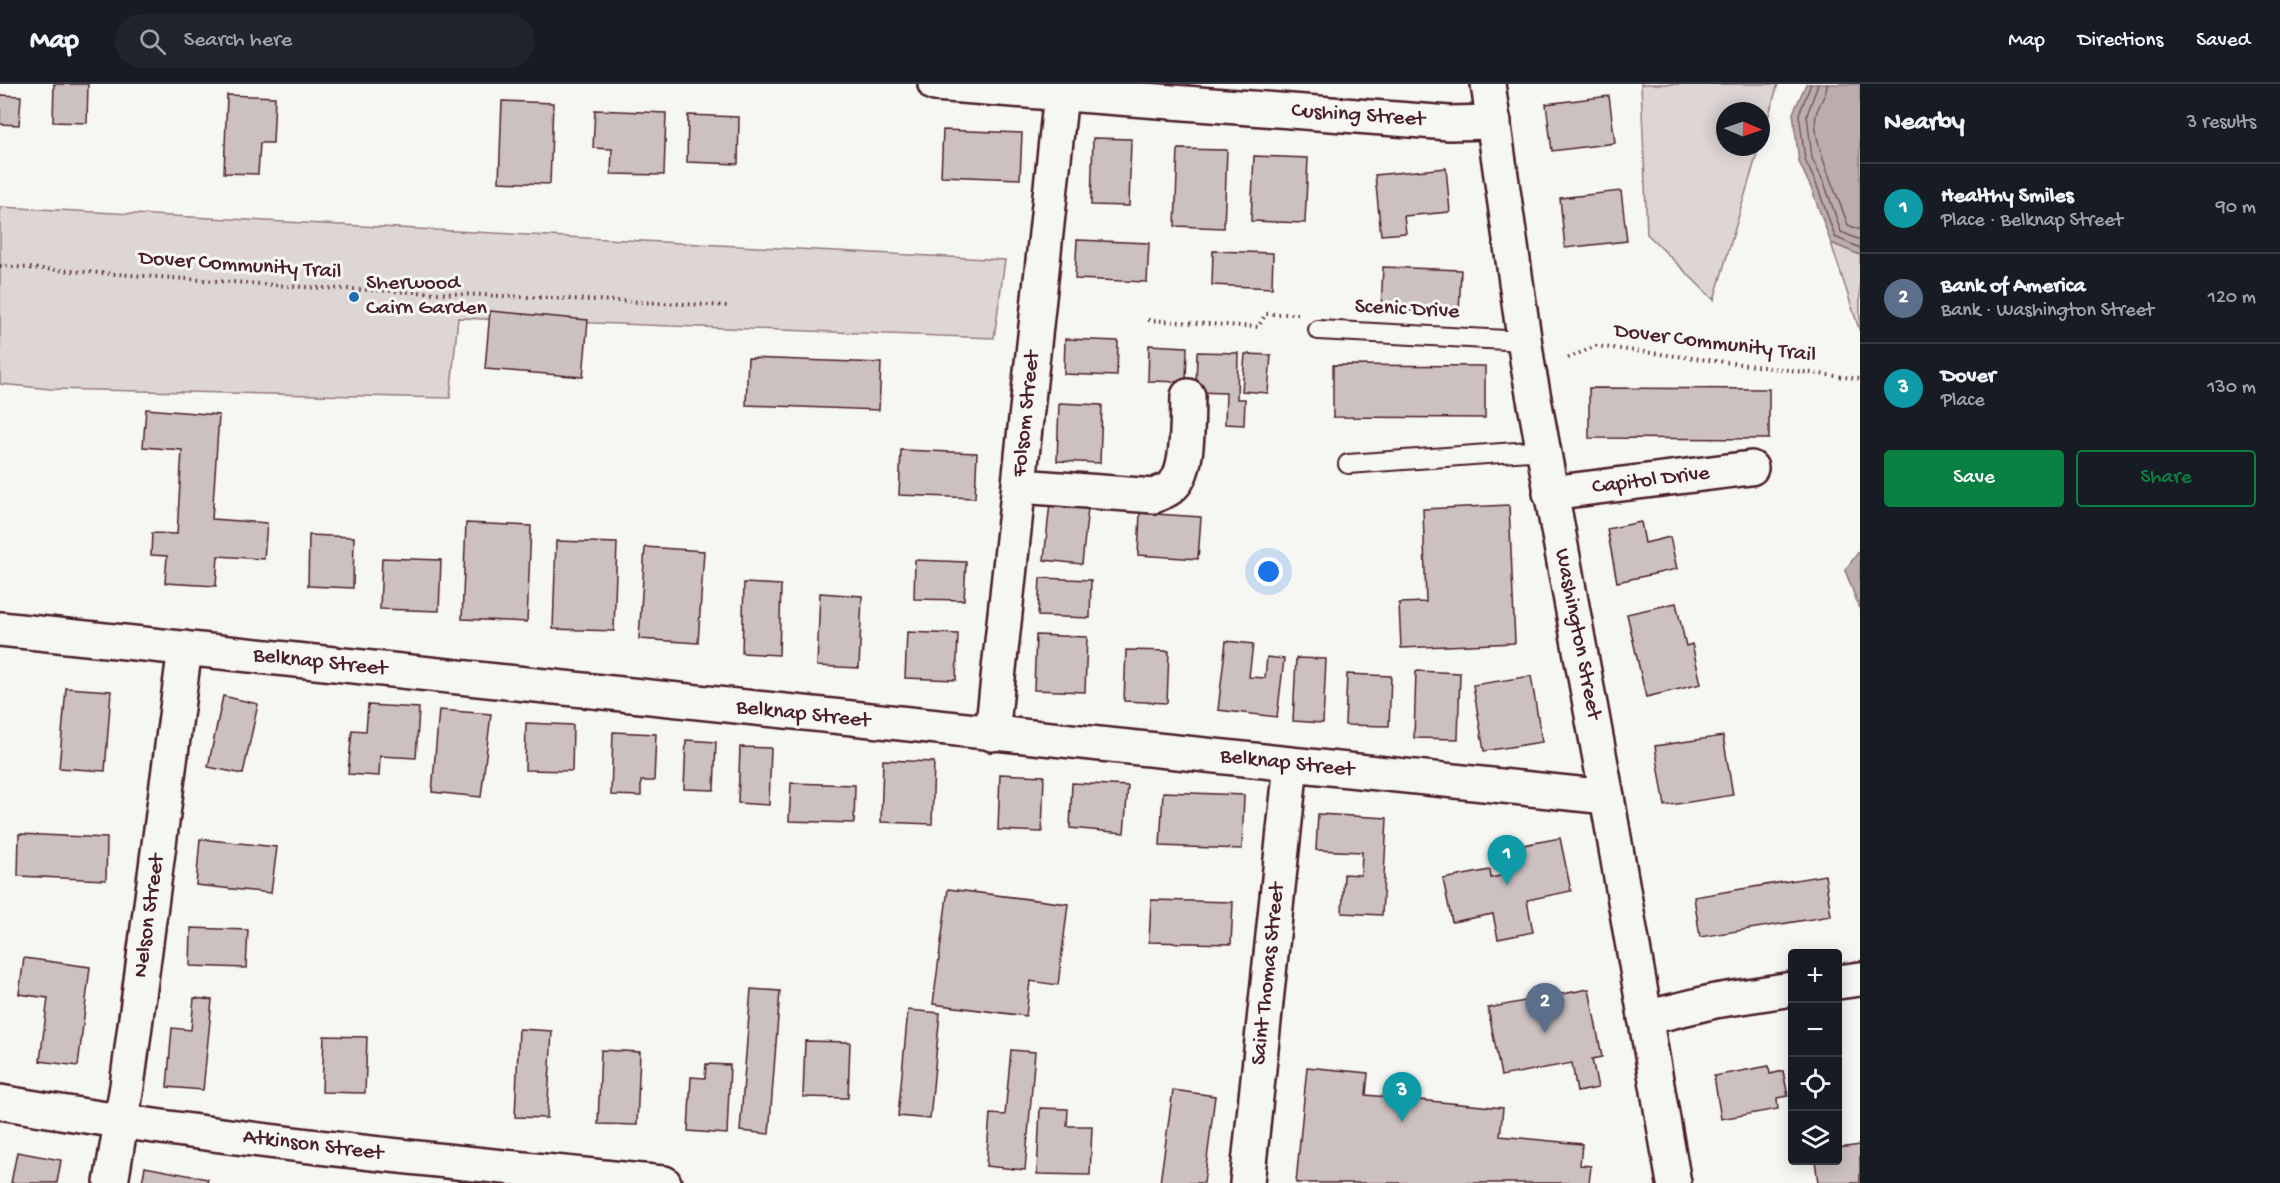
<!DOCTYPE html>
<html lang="en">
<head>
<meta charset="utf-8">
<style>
  body { margin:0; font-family:"Gochi Hand",sans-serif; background:#20242c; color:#f1f3f6 }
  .controls { position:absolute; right:18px; bottom:18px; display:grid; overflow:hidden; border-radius:6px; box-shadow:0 3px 15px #0003 }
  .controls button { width:54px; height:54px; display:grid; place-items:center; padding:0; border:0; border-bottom:2px solid #363941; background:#171b24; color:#f1f3f6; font:30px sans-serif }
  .compass { position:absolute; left:1716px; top:18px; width:54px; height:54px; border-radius:50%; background:#171b24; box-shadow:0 3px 15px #0003; rotate:92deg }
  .you { position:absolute; left:1269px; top:488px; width:21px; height:21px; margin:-15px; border:4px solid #fff; border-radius:50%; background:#1a73e8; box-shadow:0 0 0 9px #1a73e833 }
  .badge { display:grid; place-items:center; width:39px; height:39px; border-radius:50%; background:#0b8043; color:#fff; font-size:20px; font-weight:700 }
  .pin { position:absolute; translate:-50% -50px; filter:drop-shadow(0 2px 3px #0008) }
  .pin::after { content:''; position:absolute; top:32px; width:21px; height:18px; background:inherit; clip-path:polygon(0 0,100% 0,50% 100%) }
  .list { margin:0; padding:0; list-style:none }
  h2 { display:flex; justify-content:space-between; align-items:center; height:78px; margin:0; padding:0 24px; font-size:26px }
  h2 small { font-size:20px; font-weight:400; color:#9ea1a6 }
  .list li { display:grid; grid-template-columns:39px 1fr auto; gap:18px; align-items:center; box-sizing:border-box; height:90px; padding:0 24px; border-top:2px solid #363941 }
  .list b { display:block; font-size:22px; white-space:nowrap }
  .list p { margin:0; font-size:20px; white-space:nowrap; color:#9ea1a6 }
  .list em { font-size:20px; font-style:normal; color:#9ea1a6 }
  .actions { display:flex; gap:12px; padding:18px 24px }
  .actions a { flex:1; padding:14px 0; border:2px solid #0b8043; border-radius:6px; text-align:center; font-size:21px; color:#0b8043 }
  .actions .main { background:#0b8043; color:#fff }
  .icon { flex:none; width:33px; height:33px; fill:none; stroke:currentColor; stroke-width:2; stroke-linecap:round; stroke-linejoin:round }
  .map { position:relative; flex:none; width:1860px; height:1099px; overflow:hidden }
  header { display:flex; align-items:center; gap:36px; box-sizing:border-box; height:84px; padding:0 30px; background:#171b24; border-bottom:2px solid #363941 }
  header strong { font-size:28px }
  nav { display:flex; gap:33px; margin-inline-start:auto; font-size:21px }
  .search { width:420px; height:54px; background:#20242c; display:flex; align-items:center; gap:15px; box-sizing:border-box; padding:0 21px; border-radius:33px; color:#9ea1a6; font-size:22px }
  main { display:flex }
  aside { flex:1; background:#171b24 }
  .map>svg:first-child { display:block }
  .green { fill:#ddd6d5; stroke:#947a80; stroke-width:1.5 }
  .water { fill:#bbadae; stroke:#8e747a; stroke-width:1.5 }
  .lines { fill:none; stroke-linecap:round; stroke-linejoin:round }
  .shore { stroke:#77585f; stroke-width:1.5 }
  .building { fill:#ccc1c0; stroke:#4a1f2b; stroke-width:1.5 }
  .lane-casing { stroke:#4a1f2b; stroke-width:22 }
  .street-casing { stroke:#4a1f2b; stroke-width:38 }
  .secondary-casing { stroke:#4a1f2b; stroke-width:38 }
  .path { stroke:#4a1f2b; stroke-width:4; stroke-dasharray:1.5 4.5; stroke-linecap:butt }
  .lane { stroke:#f6f6f2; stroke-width:18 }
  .street { stroke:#f6f6f2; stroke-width:33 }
  .secondary { stroke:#f6f6f2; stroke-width:33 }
  .poi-dot { fill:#1f6fb2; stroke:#f6f6f2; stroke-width:2 }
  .labels { text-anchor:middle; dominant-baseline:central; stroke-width:6; stroke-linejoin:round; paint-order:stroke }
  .street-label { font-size:22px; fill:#4a1f2b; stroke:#f6f6f2 }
  .poi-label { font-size:22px; fill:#4a1f2b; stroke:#f6f6f2; text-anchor:start }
</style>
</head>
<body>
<header>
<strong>Map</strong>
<div class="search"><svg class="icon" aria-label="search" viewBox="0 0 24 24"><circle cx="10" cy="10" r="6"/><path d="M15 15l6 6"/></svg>Search here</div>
<nav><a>Map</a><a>Directions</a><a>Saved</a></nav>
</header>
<main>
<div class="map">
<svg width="1860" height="1099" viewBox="0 0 1860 1099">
  <rect width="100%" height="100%" fill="#f6f6f2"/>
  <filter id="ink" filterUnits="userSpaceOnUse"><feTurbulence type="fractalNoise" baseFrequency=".0167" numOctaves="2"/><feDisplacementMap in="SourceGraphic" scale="12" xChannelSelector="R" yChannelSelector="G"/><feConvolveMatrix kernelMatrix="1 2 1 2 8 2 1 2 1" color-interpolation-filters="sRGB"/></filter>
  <g filter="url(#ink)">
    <path class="green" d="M 1641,0 L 1778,0 L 1761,57 L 1761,27 L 1725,27 L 1725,63 L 1759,63 L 1714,216 L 1647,150 Z
      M 0,123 L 1005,176 L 994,254 L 458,234 L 450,314 L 51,305 L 0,300 Z
      M 1831,159 L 1860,171 L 1860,248 Z"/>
    <path class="water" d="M 1806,0 L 1860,0 L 1860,171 L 1831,159 L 1812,106 L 1799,78 L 1793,29 Z
      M 1860,466 L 1860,526 L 1845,486 Z"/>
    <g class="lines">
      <path class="shore" d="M 1811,0 L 1799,30 L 1805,76 L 1818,104 L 1835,153 L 1860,164
        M 1818,0 L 1807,31 L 1812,74 L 1825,101 L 1841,148 L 1860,156
        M 1827,0 C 1827,12 1818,20 1816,31 C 1811,57 1839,114 1848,141 L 1860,146"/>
    </g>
    <path class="building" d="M 54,0 L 88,0 L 87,39 L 53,38 Z
      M 0,11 L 21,12 L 19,41 L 0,40 Z
      M 227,11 L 275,13 L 273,59 L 260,59 L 258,90 L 224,89 Z
      M 1609,12 L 1615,59 L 1552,67 L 1546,20 Z
      M 502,17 L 553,19 L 550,100 L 499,98 Z
      M 595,26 L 666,29 L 664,91 L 611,90 L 612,65 L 593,64 Z
      M 688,31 L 739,33 L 738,80 L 687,78 Z
      M 943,46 L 1022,49 L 1020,95 L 941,92 Z
      M 1093,54 L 1131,55 L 1129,122 L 1091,121 Z
      M 1178,65 L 1227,66 L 1224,144 L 1175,142 Z
      M 1254,72 L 1308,74 L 1305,139 L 1251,137 Z
      M 1446,84 L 1450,128 L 1404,132 L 1406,149 L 1381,151 L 1375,91 Z
      M 1621,107 L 1627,157 L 1565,164 L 1560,114 Z
      M 1077,156 L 1149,159 L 1147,198 L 1075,195 Z
      M 1213,167 L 1273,169 L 1272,204 L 1212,201 Z
      M 1383,183 L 1461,186 L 1459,229 L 1381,226 Z
      M 490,227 L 588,236 L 583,293 L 485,285 Z
      M 1065,255 L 1118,257 L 1117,292 L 1064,290 Z
      M 1149,261 L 1187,263 L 1186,298 L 1148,297 Z
      M 1197,268 L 1238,269 L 1237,315 L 1245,315 L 1244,341 L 1225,340 L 1226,309 L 1196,308 Z
      M 1245,270 L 1271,271 L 1268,309 L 1242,307 Z
      M 748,274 L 881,279 L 879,326 L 746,321 Z
      M 1333,281 L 1485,282 L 1485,334 L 1333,333 Z
      M 1589,304 L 1769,305 L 1769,355 L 1589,354 Z
      M 1059,319 L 1102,321 L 1100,379 L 1057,377 Z
      M 146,325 L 219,331 L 212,435 L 267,439 L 264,475 L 218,472 L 216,502 L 165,499 L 167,472 L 151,471 L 152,449 L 177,450 L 182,366 L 143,363 Z
      M 901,366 L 977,369 L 975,414 L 899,411 Z
      M 1050,419 L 1088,423 L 1082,480 L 1044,476 Z
      M 1509,421 L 1515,559 L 1401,564 L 1399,519 L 1426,518 L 1423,425 Z
      M 1140,429 L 1201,433 L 1198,475 L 1138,471 Z
      M 1641,438 L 1645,459 L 1670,453 L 1677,485 L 1617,498 L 1607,445 Z
      M 466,439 L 531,442 L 527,538 L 462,535 Z
      M 309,451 L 354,453 L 353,504 L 308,502 Z
      M 556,457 L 617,459 L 614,547 L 553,545 Z
      M 645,463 L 704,467 L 698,559 L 639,555 Z
      M 382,474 L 441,476 L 439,527 L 380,525 Z
      M 915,476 L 966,478 L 964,516 L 914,515 Z
      M 1040,494 L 1091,496 L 1090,534 L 1038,532 Z
      M 744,499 L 781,501 L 779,571 L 742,569 Z
      M 820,509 L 862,512 L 859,584 L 817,582 Z
      M 1676,519 L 1686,562 L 1692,560 L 1701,600 L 1646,613 L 1627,530 Z
      M 907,548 L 958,550 L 956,596 L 905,594 Z
      M 1036,551 L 1087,553 L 1085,608 L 1034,606 Z
      M 1226,557 L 1253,560 L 1249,593 L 1265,594 L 1267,573 L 1284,575 L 1277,633 L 1218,626 Z
      M 1126,566 L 1169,567 L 1167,619 L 1124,617 Z
      M 1296,574 L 1326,575 L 1323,639 L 1293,637 Z
      M 1416,587 L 1460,589 L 1458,655 L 1414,654 Z
      M 1347,590 L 1391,592 L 1389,642 L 1345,641 Z
      M 1531,592 L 1542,658 L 1484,667 L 1473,601 Z
      M 66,604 L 111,607 L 105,687 L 59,684 Z
      M 223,612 L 258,620 L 243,690 L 208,683 Z
      M 368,621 L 419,624 L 416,674 L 380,672 L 379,692 L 348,690 L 352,646 L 366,647 Z
      M 439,626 L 491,630 L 481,713 L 432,708 Z
      M 526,639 L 573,641 L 572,687 L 525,686 Z
      M 613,648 L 656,650 L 654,697 L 641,697 L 641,712 L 611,711 Z
      M 1723,652 L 1733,711 L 1665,722 L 1655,662 Z
      M 686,656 L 716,658 L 714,706 L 684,705 Z
      M 740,663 L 771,664 L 769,721 L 738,719 Z
      M 883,676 L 934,678 L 932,740 L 881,738 Z
      M 1000,690 L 1044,692 L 1042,748 L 998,746 Z
      M 791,699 L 855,701 L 854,739 L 789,737 Z
      M 1072,699 L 1128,702 L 1124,749 L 1070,744 Z
      M 1163,708 L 1244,711 L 1242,765 L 1160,762 Z
      M 1318,730 L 1387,734 L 1382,831 L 1342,829 L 1344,790 L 1361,791 L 1362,768 L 1316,766 Z
      M 19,750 L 107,754 L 106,796 L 18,792 Z
      M 1560,754 L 1571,807 L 1527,816 L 1533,848 L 1498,855 L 1493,830 L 1452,838 L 1443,795 L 1490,786 L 1491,794 L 1512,789 L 1507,764 Z
      M 200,755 L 277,763 L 271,809 L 196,801 Z
      M 1825,791 L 1831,832 L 1700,853 L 1694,813 Z
      M 948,805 L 1068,820 L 1058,901 L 1030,897 L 1026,932 L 933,920 Z
      M 1151,816 L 1233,818 L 1231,860 L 1149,858 Z
      M 191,844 L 248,846 L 246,884 L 190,882 Z
      M 24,874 L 90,883 L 78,982 L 40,977 L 48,914 L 19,910 Z
      M 751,905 L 780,907 L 769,1050 L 740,1047 Z
      M 1589,905 L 1602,973 L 1592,975 L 1598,1004 L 1577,1008 L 1572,979 L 1501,992 L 1488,924 Z
      M 194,914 L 212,916 L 203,1006 L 167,1003 L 172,944 L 191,946 Z
      M 908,926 L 940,929 L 930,1035 L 898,1032 Z
      M 519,945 L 552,947 L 547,1034 L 515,1033 Z
      M 324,952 L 367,953 L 365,1009 L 322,1008 Z
      M 805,957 L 850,958 L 848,1014 L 803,1013 Z
      M 601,966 L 640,968 L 637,1041 L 598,1040 Z
      M 1011,966 L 1035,968 L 1025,1086 L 986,1082 L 990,1030 L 1005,1031 Z
      M 706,980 L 730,981 L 727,1050 L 688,1047 L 691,993 L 705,994 Z
      M 1769,982 L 1770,990 L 1783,987 L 1788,1012 L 1777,1014 L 1778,1025 L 1721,1035 L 1714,992 Z
      M 1307,983 L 1368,989 L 1366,1011 L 1503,1024 L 1500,1052 L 1582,1060 L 1580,1081 L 1591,1082 L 1589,1099 L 1296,1099 Z
      M 1173,1006 L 1215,1012 L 1204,1099 L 1160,1099 Z
      M 1040,1024 L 1068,1025 L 1067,1042 L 1092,1042 L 1090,1091 L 1037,1090 Z
      M 1860,1061 L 1860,1099 L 1818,1099 L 1815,1076 L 1838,1076 L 1838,1064 Z
      M 17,1068 L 61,1076 L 57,1099 L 11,1099 Z
      M 145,1083 L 208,1095 L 207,1099 L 142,1099 Z"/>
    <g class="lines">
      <defs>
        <path id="lane" d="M 1318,246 L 1525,257
          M 1348,380 L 1543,366"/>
        <path id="street" d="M 935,0 L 1449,39 L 1494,38
          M 1020,402 L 1154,412 C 1159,409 1167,407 1171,403 C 1190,389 1187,335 1188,312
          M 1550,409 L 1751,384
          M 0,545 L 1607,713
          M 992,650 L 1061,10
          M 1838,898 L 1860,895
          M 1645,934 L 1715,917 L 1792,905
          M 0,1018 C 220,1056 442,1077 664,1099
          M 111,1099 L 127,1002 L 185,564
          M 1247,1099 L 1291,680"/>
        <path id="secondary" d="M 1488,0 L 1528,282 L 1607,713 L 1674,1099"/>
      </defs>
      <use href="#lane" class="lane-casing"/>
      <use href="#street" class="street-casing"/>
      <use href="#secondary" class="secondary-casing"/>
      <path class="path" d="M 0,182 L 303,203 L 729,222
        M 1148,236 L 1258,243 L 1266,230 L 1301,230
        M 1568,274 L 1596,262 L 1860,295"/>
      <use href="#lane" class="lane"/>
      <use href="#street" class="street"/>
      <use href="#secondary" class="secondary"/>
    </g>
  </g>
  <circle class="poi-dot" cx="354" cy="213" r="6"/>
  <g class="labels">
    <g class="street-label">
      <text transform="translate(1358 32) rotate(4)">Cushing Street</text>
      <text transform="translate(240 182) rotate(4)">Dover Community Trail</text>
      <text transform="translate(1407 226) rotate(3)">Scenic Drive</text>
      <text transform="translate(1715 260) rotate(7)">Dover Community Trail</text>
      <text transform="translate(1027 330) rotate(-84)">Folsom Street</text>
      <text transform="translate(1651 397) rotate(-7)">Capitol Drive</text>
      <text transform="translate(1577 550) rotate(79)">Washington Street</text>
      <text transform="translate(320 579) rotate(6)">Belknap Street</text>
      <text transform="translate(803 631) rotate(6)">Belknap Street</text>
      <text transform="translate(1287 680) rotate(6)">Belknap Street</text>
      <text transform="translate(150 832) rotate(-82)">Nelson Street</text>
      <text transform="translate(1269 890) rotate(-84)">Saint Thomas Street</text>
      <text transform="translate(313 1062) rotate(7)">Atkinson Street</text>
    </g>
    <g class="poi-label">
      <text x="366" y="200">Sherwood<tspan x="366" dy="25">Cairn Garden</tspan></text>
    </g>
  </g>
</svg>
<div class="controls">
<button>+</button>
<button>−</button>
<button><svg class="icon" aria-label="locate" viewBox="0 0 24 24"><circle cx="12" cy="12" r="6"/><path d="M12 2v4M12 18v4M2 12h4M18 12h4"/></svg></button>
<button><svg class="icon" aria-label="layers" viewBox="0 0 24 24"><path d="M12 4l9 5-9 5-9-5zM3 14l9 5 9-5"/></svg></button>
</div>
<svg class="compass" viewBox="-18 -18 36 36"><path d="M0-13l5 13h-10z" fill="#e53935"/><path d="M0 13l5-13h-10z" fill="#9ea1a6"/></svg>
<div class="you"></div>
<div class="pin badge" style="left:1507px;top:801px;background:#0f9aa8">1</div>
<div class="pin badge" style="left:1545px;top:949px;background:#5c6f8a">2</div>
<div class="pin badge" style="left:1402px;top:1038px;background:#0f9aa8">3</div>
</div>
<aside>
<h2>Nearby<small>3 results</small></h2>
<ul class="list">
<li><span class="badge" style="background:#0f9aa8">1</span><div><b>Healthy Smiles</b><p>Place · Belknap Street</p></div><em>90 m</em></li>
<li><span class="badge" style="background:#5c6f8a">2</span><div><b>Bank of America</b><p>Bank · Washington Street</p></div><em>120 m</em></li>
<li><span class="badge" style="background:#0f9aa8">3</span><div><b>Dover</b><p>Place</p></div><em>130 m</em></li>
</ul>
<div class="actions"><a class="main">Save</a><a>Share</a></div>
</aside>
</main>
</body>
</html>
